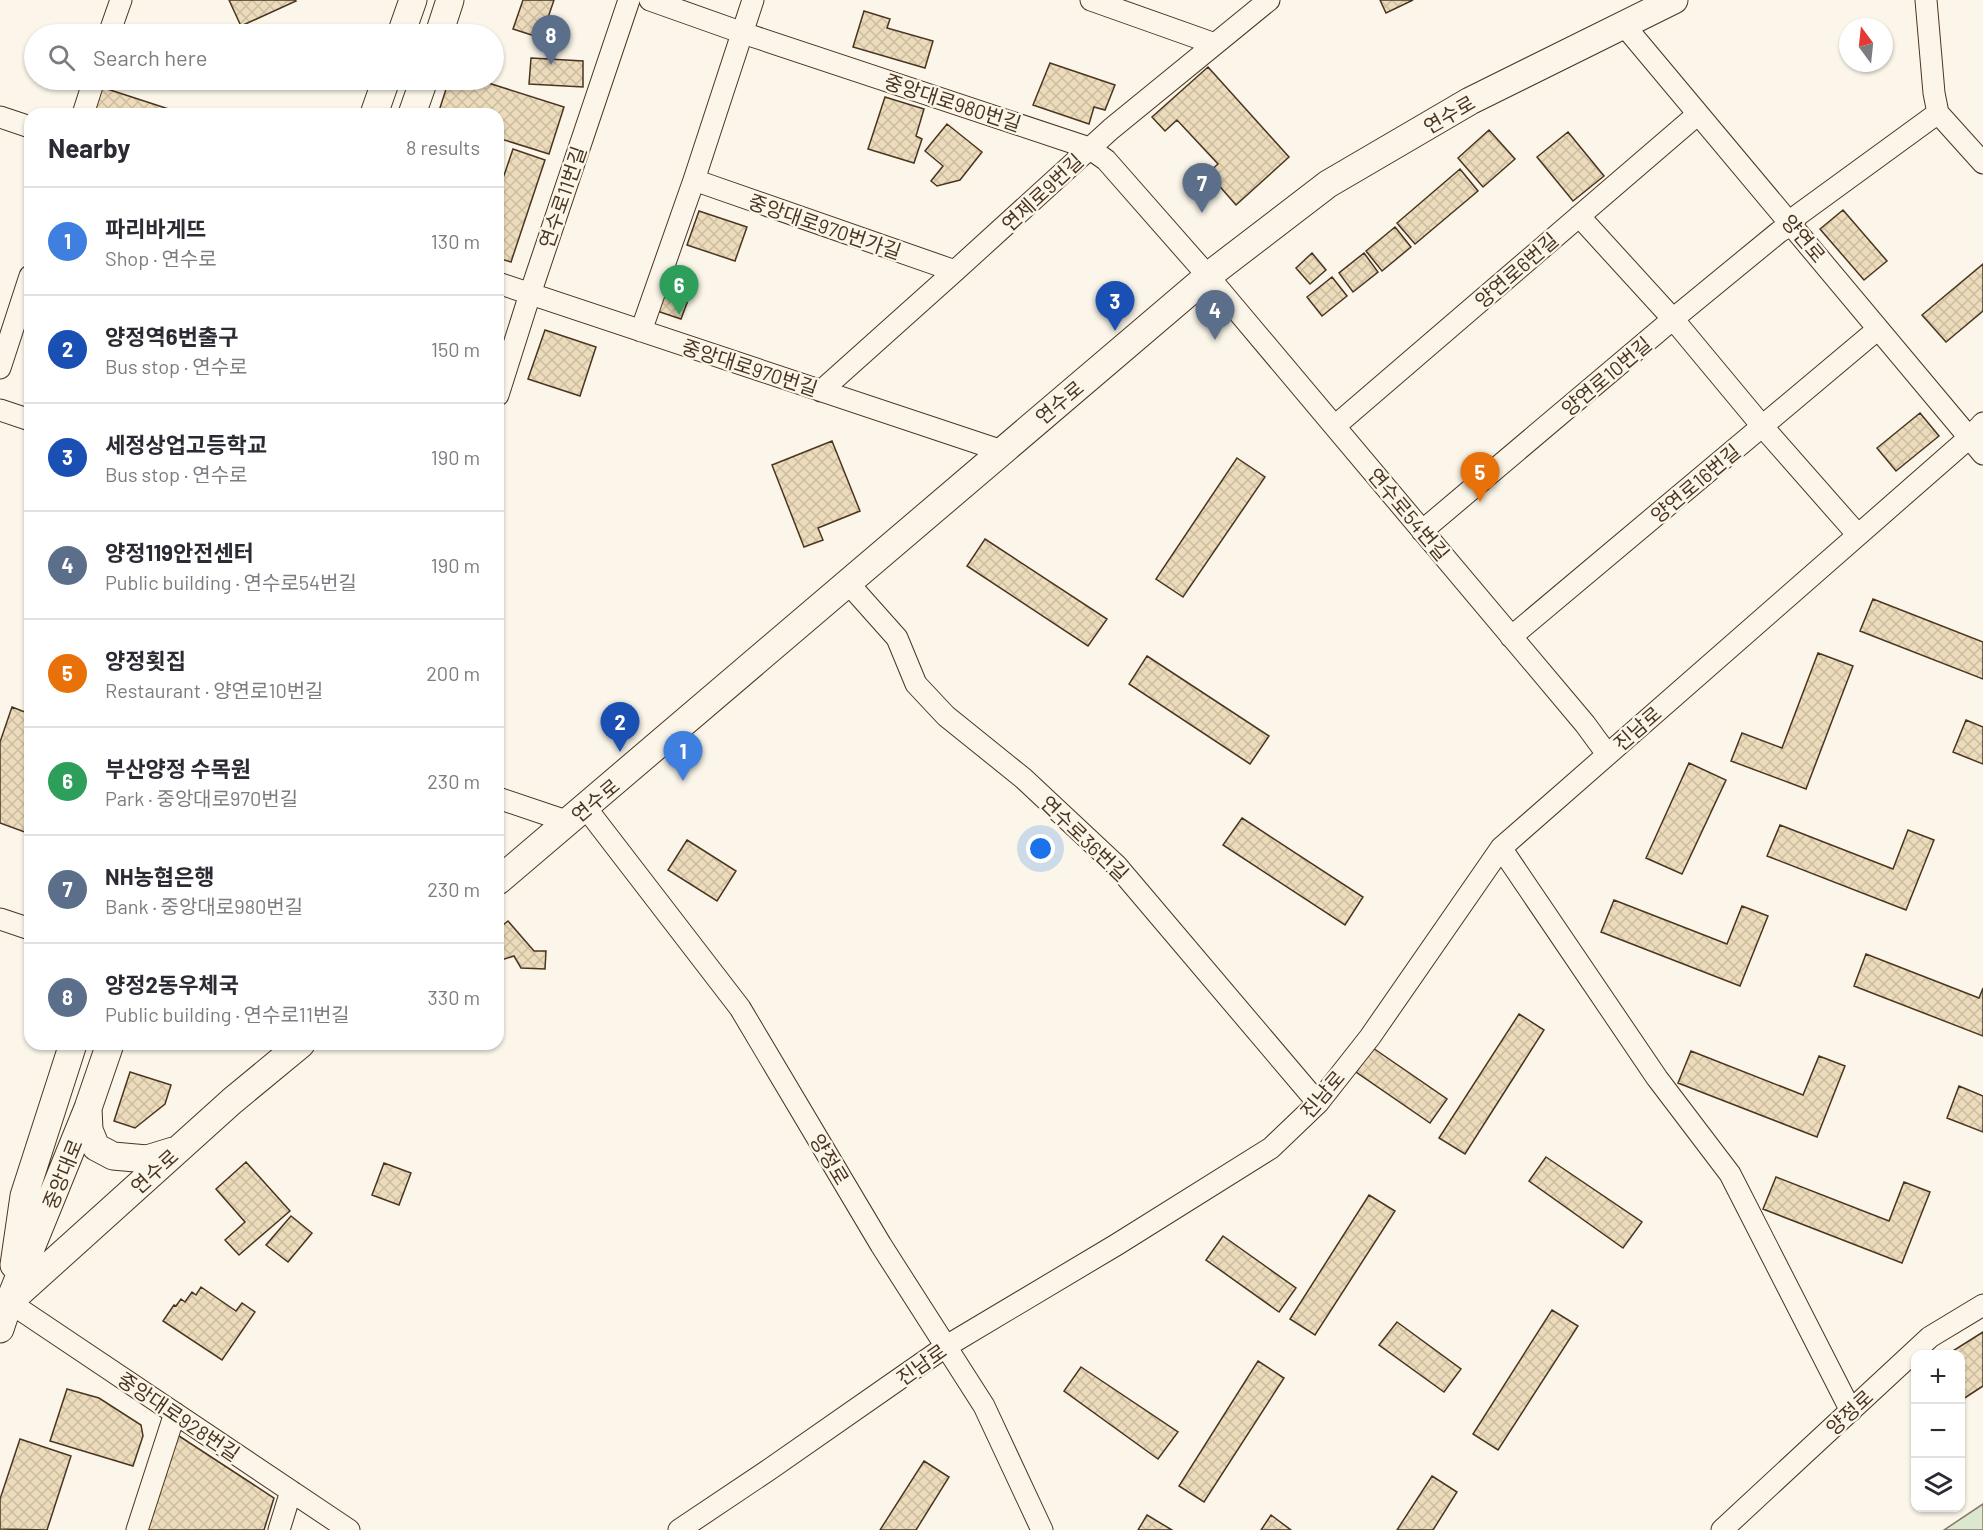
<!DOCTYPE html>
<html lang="en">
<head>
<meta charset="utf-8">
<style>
  body { margin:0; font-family:Barlow,"Noto Sans KR",sans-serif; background:#f2f2f3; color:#2b2b33 }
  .controls { position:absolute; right:18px; bottom:18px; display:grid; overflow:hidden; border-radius:12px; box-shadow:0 2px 4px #0004 }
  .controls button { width:54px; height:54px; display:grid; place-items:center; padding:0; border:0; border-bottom:2px solid #e1e1e2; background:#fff; color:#2b2b33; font:30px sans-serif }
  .compass { position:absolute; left:1839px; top:18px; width:54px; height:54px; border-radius:50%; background:#fff; box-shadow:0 2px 4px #0004; rotate:345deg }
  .you { position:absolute; left:1041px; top:849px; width:21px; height:21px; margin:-15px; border:4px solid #fff; border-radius:50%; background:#1a73e8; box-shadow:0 0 0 9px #1a73e833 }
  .badge { display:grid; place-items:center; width:39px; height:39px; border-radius:50%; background:#0b8043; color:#fff; font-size:20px; font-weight:700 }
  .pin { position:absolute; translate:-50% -50px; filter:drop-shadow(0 2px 3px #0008) }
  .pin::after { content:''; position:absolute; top:32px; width:21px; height:18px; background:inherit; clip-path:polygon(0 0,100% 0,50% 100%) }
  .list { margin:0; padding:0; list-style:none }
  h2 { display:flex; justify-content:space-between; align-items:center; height:78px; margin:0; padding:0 24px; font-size:26px }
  h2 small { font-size:20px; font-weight:400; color:#7c7c81 }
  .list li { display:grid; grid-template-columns:39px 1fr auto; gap:18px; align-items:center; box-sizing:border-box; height:108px; padding:0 24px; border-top:2px solid #e1e1e2 }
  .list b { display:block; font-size:22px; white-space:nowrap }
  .list p { margin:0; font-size:20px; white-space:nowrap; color:#7c7c81 }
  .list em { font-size:20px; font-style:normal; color:#7c7c81 }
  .icon { flex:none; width:33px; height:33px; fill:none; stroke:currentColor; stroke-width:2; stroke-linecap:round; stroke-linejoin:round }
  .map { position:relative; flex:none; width:1983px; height:1530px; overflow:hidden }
  .search { position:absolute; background:#fff; box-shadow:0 2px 4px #0004; left:24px; top:24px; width:480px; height:66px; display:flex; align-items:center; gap:15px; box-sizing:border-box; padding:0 21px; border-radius:33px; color:#7c7c81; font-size:22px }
  .panel { position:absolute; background:#fff; box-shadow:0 2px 4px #0004; left:24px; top:108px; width:480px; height:942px; border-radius:18px }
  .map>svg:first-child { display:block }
  .pitch { fill:#dce7d0; stroke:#887966; stroke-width:1.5 }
  .building { fill:url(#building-cross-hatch); stroke:#4a3520; stroke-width:1.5 }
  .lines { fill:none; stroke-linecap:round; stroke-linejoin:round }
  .minor-casing { stroke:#4a3520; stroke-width:23 }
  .major-casing { stroke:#4a3520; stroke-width:29 }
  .minor { stroke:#fbf6e9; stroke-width:21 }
  .major { stroke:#fbf6e9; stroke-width:27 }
  .labels { text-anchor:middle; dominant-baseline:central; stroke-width:4.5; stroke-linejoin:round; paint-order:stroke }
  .street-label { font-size:20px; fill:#4a3520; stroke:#fbf6e9 }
</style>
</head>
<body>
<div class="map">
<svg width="1983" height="1530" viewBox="0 0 1983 1530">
  <defs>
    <pattern id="building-cross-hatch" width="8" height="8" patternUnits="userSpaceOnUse" patternTransform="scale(1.5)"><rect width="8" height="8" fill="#ecdcbc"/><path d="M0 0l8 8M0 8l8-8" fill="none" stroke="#ccbda1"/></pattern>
  </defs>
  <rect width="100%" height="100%" fill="#fbf6e9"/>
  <path class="pitch" d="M 1983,1504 L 1983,1530 L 1944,1530 Z"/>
  <path class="building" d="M 229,0 L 295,0 L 296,1 L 241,26 Z
    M 523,0 L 554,0 L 541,38 L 513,29 Z
    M 1380,0 L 1413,0 L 1386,13 Z
    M 864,11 L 890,19 L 887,28 L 933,41 L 925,68 L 853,47 Z
    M 531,58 L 583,61 L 583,87 L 529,84 Z
    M 1050,63 L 1115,85 L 1105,110 L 1094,107 L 1089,124 L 1033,105 Z
    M 1208,67 L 1289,157 L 1236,205 L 1208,173 L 1218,164 L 1177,120 L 1165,131 L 1152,117 Z
    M 449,80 L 479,80 L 564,107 L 549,154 L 498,138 L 498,114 L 438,114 Z
    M 98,86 L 184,114 L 94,114 Z
    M 885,97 L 924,109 L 916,136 L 922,139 L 914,163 L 868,149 Z
    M 947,124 L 982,152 L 960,180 L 937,186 L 931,181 L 943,166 L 925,151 Z
    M 1489,130 L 1515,159 L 1483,187 L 1458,158 Z
    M 1568,132 L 1604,176 L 1573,201 L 1537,157 Z
    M 513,149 L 545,160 L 511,262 L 498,258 L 498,193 Z
    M 1460,169 L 1478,191 L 1415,244 L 1397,223 Z
    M 1843,210 L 1887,261 L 1864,280 L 1820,229 Z
    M 699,211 L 747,227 L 735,261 L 687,245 Z
    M 1395,227 L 1411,247 L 1382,271 L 1366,251 Z
    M 1312,253 L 1326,270 L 1310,284 L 1296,268 Z
    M 1364,253 L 1378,272 L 1353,292 L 1339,273 Z
    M 1983,264 L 1983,311 L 1946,342 L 1922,315 Z
    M 1332,277 L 1347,296 L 1322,316 L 1307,297 Z
    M 666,287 L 690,295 L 681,319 L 657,311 Z
    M 545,330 L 596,347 L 580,396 L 528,379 Z
    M 1920,413 L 1939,436 L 1896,471 L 1877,448 Z
    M 832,441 L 860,511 L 818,528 L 823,540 L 804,547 L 772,465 Z
    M 1237,458 L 1265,477 L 1183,597 L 1156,579 Z
    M 985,539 L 1107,619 L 1088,646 L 967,566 Z
    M 1873,599 L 1983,642 L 1983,679 L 1860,631 Z
    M 1818,653 L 1853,666 L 1806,789 L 1731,761 L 1742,733 L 1782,748 Z
    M 1147,656 L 1269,736 L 1250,764 L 1129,684 Z
    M 12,707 L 30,714 L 30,834 L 0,823 L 0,742 Z
    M 1966,720 L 1983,727 L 1983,764 L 1953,752 Z
    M 1689,763 L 1726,780 L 1682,874 L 1646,858 Z
    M 1242,818 L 1363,897 L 1345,925 L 1223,845 Z
    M 1780,825 L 1893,869 L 1908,830 L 1934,840 L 1906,910 L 1767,856 Z
    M 687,840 L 736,871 L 717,901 L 668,870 Z
    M 1614,900 L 1727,944 L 1742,906 L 1768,916 L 1740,986 L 1601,932 Z
    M 508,921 L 534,951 L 546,951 L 545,969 L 521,968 L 514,956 L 498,961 L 498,929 Z
    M 1866,954 L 1979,998 L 1983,988 L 1983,1036 L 1854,986 Z
    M 1519,1014 L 1544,1030 L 1465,1154 L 1439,1138 Z
    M 1373,1048 L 1447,1099 L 1430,1123 L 1356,1072 Z
    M 1691,1051 L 1803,1095 L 1819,1056 L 1845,1066 L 1817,1137 L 1678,1083 Z
    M 130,1072 L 171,1085 L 165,1104 L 135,1128 L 114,1121 Z
    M 1959,1086 L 1983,1096 L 1983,1132 L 1947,1118 Z
    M 1546,1157 L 1642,1222 L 1623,1248 L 1529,1181 Z
    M 246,1162 L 290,1211 L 239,1255 L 225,1240 L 245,1222 L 216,1189 Z
    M 384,1163 L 411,1173 L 399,1205 L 372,1195 Z
    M 1776,1177 L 1889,1221 L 1904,1182 L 1930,1192 L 1902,1263 L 1763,1209 Z
    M 1369,1195 L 1395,1211 L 1315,1335 L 1290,1319 Z
    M 291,1216 L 312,1233 L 288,1262 L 266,1245 Z
    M 1223,1236 L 1296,1288 L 1279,1312 L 1206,1260 Z
    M 201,1287 L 236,1311 L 242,1303 L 255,1312 L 222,1360 L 163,1321 L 174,1305 L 176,1306 L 181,1299 L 185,1302 L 192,1292 L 196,1295 Z
    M 1552,1310 L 1578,1326 L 1498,1450 L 1473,1434 Z
    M 1397,1322 L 1461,1369 L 1444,1392 L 1379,1345 Z
    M 1983,1332 L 1983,1386 L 1960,1401 L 1960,1354 L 1948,1354 Z
    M 1258,1361 L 1284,1378 L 1204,1502 L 1179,1486 Z
    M 1081,1367 L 1178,1432 L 1158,1459 L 1064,1391 Z
    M 67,1389 L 99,1398 L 141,1425 L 143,1436 L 133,1466 L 50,1441 Z
    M 176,1434 L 274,1498 L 264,1530 L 146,1530 Z
    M 20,1439 L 71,1456 L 47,1530 L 0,1529 L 0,1499 Z
    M 924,1461 L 949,1477 L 916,1530 L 880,1530 Z
    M 1432,1476 L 1457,1492 L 1433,1530 L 1397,1530 Z
    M 1147,1515 L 1172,1530 L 1138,1530 Z
    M 1271,1515 L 1291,1530 L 1261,1530 Z"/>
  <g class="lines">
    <defs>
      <path id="minor" d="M 650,0 L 743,33 L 1089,148 L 1106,160 L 1208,276 L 1585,724 L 1607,754
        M 1091,0 L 1215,44
        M 1926,0 L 1934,93 L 1938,113 L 1983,163
        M 1623,24 L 1983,454
        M 109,34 L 121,0
        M 83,114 L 94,80
        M 0,117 L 30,127
        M 694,180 L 955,271
        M 1579,216 L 1673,319 L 1762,426 L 1858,535
        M 498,283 L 1002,451
        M 641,331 L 694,180 L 753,0
        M 0,368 L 30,276
        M 821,391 L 955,271 L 1111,129 L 1269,0
        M 498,395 L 530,294 L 629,0
        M 0,410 L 30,420
        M 1335,426 L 1698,114
        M 1422,531 L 1673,319 L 1779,232 L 1792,224 L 1798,215 L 1938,113
        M 848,583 L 897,638 L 916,684 L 946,716 L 1023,778 L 1117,866 L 1318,1103
        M 1511,637 L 1878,329
        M 498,798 L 569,822
        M 586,808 L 740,1008 L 881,1245 L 984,1406 L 1042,1530
        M 1501,848 L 1657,1078 L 1730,1174 L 1851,1411
        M 0,919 L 30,929
        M 9,1302 L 349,1530
        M 137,1530 L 175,1413
        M 279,1530 L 291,1491
        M 679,1530 L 770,1469 L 945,1347 L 1116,1245 L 1271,1148 L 1318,1103 L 1370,1037 L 1501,848 L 1970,437 L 1983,423
        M 1722,1530 L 1930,1337 L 1983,1305"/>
      <path id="major" d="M 401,34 L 413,0
        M 439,34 L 450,0
        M 374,114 L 386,80
        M 412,114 L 424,80
        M 498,881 L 1208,276 L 1328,184 L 1470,101 L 1674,0
        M 88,1108 L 89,1130 L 96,1147 L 113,1156 L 147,1159 L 173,1151
        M 14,1265 L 24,1196 L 73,1044
        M 9,1302 L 232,1101 L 301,1044
        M 0,1329 L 9,1302 L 88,1108 L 110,1044"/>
    </defs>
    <use href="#minor" class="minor-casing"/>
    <use href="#major" class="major-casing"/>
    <use href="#minor" class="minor"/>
    <use href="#major" class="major"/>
  </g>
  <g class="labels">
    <g class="street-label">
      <text transform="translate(953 102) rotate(18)">중앙대로980번길</text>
      <text transform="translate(1449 114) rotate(-30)">연수로</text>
      <text transform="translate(1042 192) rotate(-43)">연제로9번길</text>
      <text transform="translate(562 197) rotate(-71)">연수로11번길</text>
      <text transform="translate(825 226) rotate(19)">중앙대로970번가길</text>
      <text transform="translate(1804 238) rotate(50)">양연로</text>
      <text transform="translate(1516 270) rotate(-41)">양연로6번길</text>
      <text transform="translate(750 367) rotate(18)">중앙대로970번길</text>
      <text transform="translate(1606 376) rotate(-40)">양연로10번길</text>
      <text transform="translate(1059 402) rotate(-40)">연수로</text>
      <text transform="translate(1695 483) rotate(-40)">양연로16번길</text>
      <text transform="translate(1409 514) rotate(50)">연수로54번길</text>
      <text transform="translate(1637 728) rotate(-41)">진남로</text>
      <text transform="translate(595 800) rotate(-40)">연수로</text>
      <text transform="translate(1085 838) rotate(44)">연수로36번길</text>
      <text transform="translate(1322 1094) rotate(-49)">진남로</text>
      <text transform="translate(830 1159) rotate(59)">양정로</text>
      <text transform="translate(154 1171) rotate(-42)">연수로</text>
      <text transform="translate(62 1174) rotate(-68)">중앙대로</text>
      <text transform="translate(921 1364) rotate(-35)">진남로</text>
      <text transform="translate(1849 1412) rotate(-43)">양정로</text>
      <text transform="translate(179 1416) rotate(34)">중앙대로928번길</text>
    </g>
  </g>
</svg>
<div class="controls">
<button>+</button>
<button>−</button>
<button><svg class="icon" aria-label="layers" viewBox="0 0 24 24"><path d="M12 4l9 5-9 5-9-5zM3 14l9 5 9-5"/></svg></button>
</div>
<svg class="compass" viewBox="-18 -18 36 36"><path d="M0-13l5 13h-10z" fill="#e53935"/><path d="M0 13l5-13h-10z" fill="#7c7c81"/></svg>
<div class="you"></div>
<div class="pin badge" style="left:683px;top:781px;background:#3f7fe0">1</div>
<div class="pin badge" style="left:620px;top:752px;background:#1a4fb4">2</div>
<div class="pin badge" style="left:1115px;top:331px;background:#1a4fb4">3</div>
<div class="pin badge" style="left:1215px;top:340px;background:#5c6f8a">4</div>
<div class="pin badge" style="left:1480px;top:502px;background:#e8710a">5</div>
<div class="pin badge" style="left:679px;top:315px;background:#2e9e5b">6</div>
<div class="pin badge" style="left:1202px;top:213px;background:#5c6f8a">7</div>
<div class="pin badge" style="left:551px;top:65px;background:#5c6f8a">8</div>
<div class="search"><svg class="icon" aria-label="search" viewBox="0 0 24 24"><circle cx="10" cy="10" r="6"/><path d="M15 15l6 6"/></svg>Search here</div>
<section class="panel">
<h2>Nearby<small>8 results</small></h2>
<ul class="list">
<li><span class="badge" style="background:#3f7fe0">1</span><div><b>파리바게뜨</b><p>Shop · 연수로</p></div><em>130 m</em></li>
<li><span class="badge" style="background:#1a4fb4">2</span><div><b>양정역6번출구</b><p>Bus stop · 연수로</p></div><em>150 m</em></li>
<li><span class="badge" style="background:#1a4fb4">3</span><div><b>세정상업고등학교</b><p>Bus stop · 연수로</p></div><em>190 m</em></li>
<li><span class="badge" style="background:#5c6f8a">4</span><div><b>양정119안전센터</b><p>Public building · 연수로54번길</p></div><em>190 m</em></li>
<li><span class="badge" style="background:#e8710a">5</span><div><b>양정횟집</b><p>Restaurant · 양연로10번길</p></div><em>200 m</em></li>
<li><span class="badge" style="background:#2e9e5b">6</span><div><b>부산양정 수목원</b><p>Park · 중앙대로970번길</p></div><em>230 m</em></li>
<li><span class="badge" style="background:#5c6f8a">7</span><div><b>NH농협은행</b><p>Bank · 중앙대로980번길</p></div><em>230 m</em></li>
<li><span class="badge" style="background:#5c6f8a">8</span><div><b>양정2동우체국</b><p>Public building · 연수로11번길</p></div><em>330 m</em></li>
</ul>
</section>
</div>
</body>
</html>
